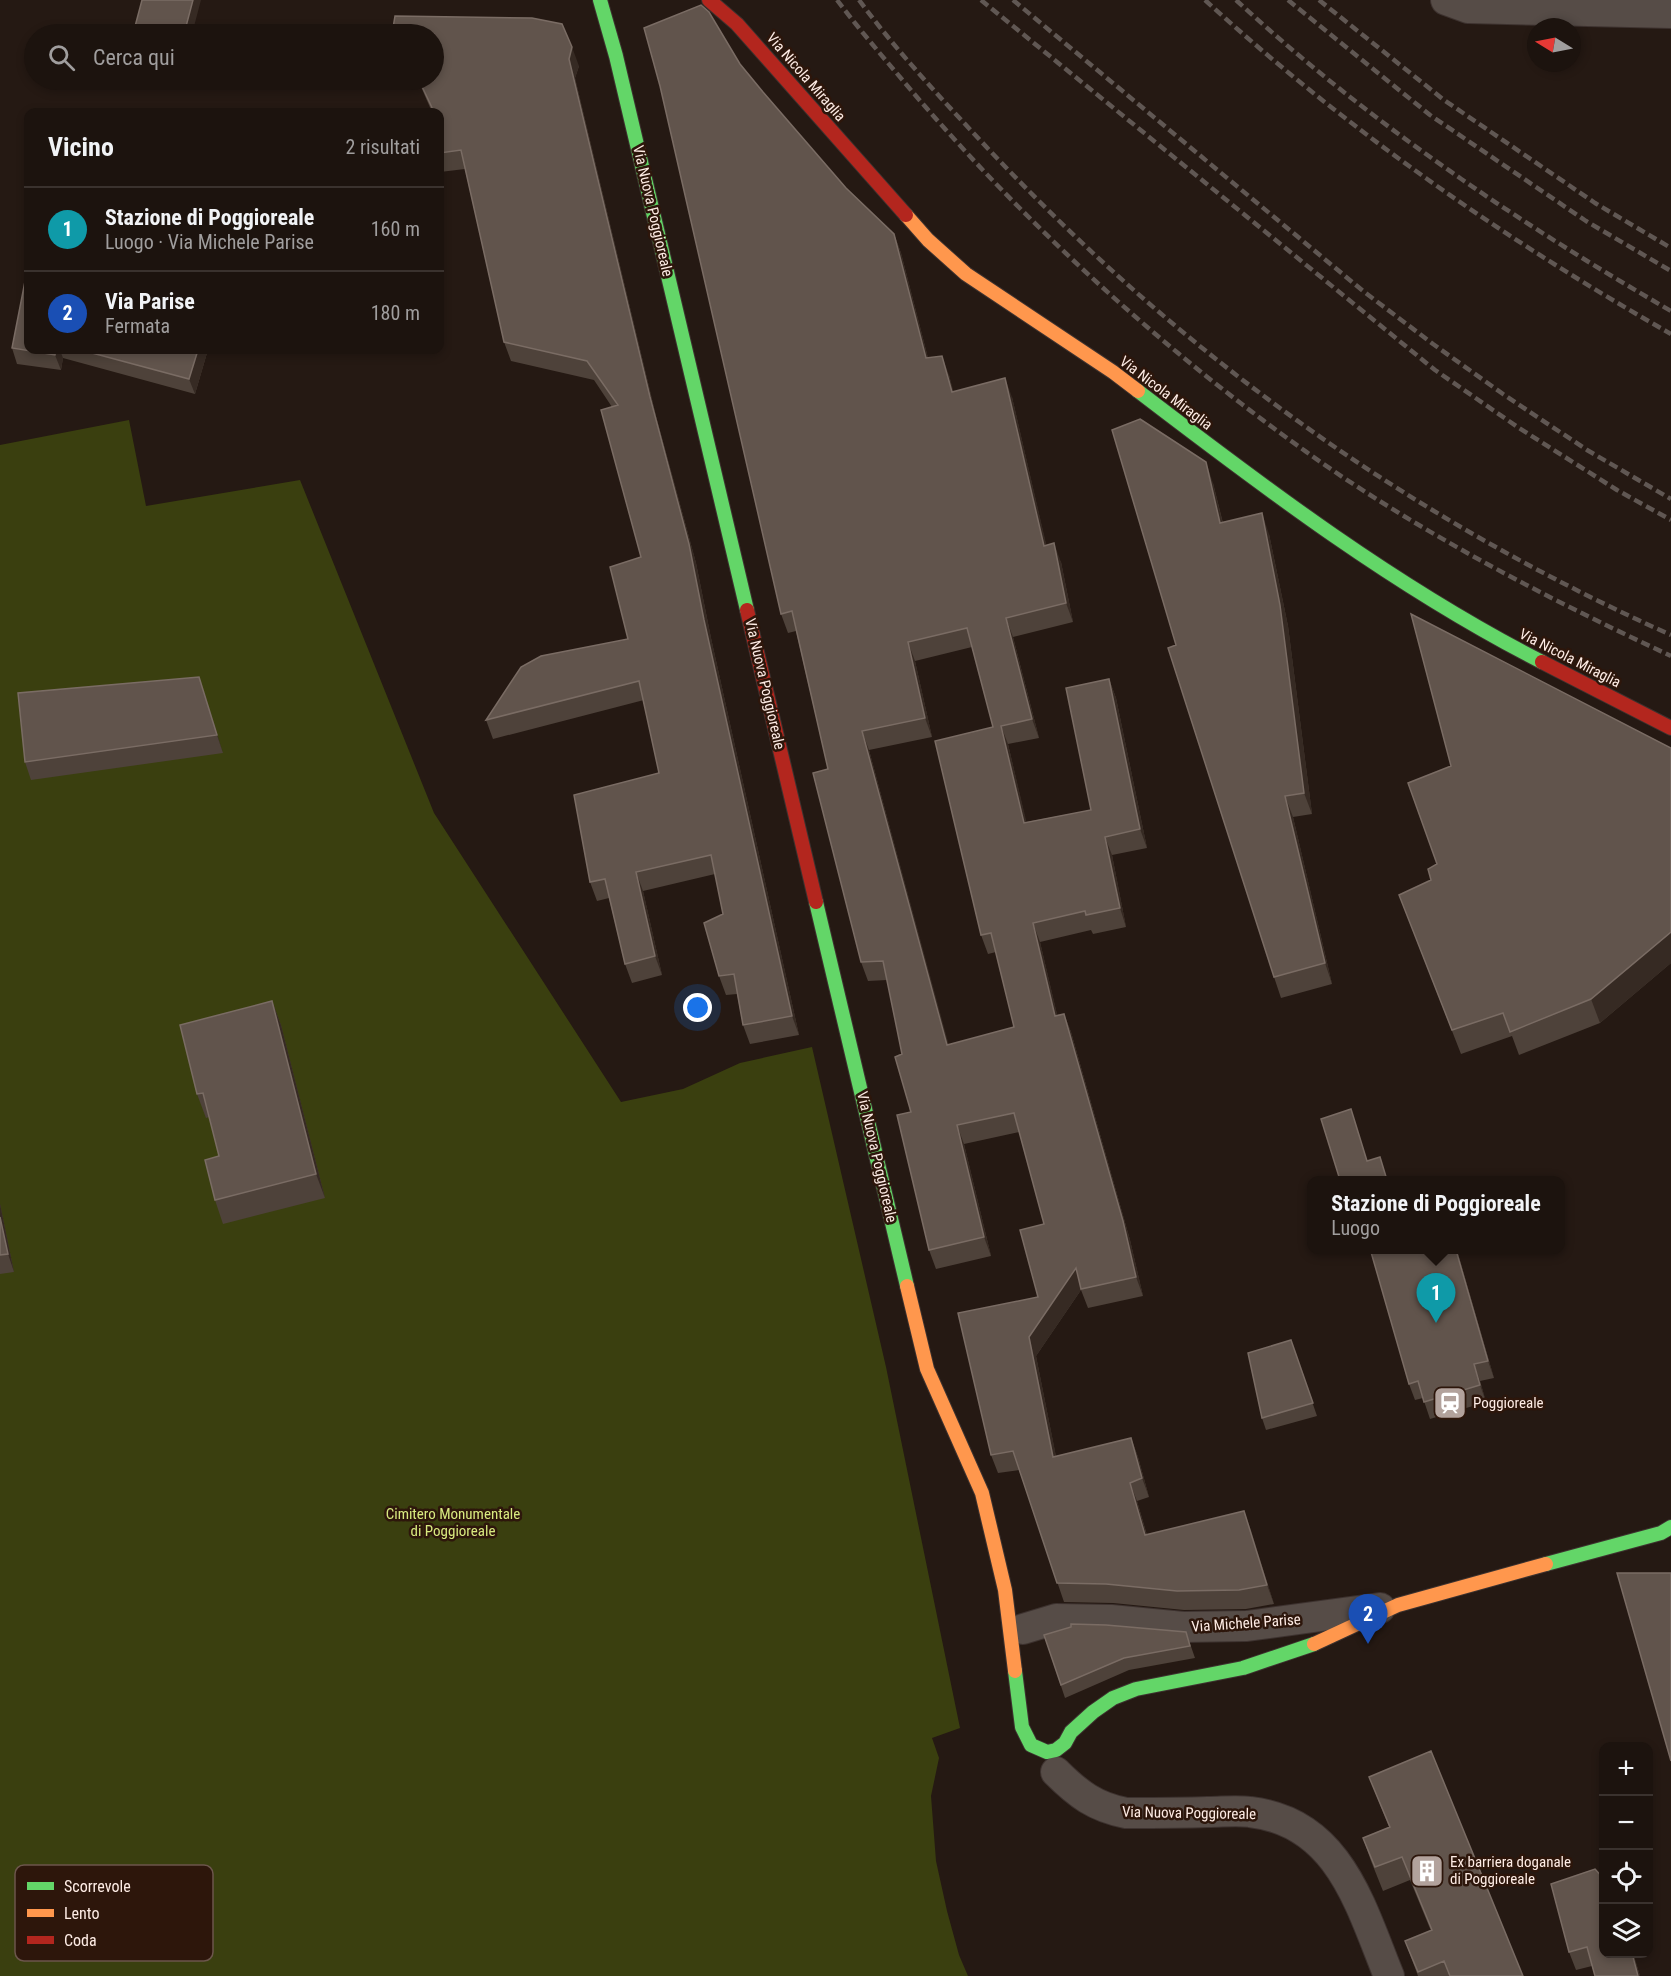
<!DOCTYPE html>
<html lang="it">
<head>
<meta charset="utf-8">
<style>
  body { margin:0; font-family:"Roboto Condensed",sans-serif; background:#29201c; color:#f1f3f6 }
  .controls { position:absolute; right:18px; bottom:18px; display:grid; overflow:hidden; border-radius:12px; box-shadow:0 3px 9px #0003 }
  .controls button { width:54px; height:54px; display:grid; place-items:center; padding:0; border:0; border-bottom:2px solid #3a322e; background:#1c130e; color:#f1f3f6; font:30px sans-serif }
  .compass { position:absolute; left:1527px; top:18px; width:54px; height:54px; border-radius:50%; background:#1c130e; box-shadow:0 3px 9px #0003; rotate:280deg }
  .you { position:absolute; left:698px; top:1008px; width:21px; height:21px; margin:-15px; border:4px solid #fff; border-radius:50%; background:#1a73e8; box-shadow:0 0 0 9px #1a73e833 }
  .badge { display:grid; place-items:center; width:39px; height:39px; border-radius:50%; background:#0f766e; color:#fff; font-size:20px; font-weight:700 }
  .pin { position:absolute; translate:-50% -50px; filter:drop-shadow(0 2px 3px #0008) }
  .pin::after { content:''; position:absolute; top:32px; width:21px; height:18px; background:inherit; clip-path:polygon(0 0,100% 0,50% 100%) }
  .popup { position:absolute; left:1307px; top:1176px; width:258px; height:78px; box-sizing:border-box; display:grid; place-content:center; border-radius:12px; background:#1c130e; filter:drop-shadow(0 2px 4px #0005); font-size:20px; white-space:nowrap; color:#a09e9e }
  .popup b { font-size:22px; color:#f1f3f6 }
  .popup::after { content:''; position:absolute; left:50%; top:100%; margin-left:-12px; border:12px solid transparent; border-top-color:#1c130e }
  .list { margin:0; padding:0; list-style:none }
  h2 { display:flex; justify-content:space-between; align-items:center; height:78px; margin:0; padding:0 24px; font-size:26px }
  h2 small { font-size:20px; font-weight:400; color:#a09e9e }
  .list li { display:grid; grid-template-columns:39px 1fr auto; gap:18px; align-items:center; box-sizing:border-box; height:84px; padding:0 24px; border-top:2px solid #3a322e }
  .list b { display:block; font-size:22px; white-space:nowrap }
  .list p { margin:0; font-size:20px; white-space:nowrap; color:#a09e9e }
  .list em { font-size:20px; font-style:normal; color:#a09e9e }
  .icon { flex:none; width:33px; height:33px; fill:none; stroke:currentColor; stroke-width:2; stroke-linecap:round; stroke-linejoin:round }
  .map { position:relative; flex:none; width:1671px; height:1976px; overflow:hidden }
  .search { position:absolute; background:#1c130e; box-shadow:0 3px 9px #0003; left:24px; top:24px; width:420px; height:66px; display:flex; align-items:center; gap:15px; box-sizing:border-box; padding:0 21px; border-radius:33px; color:#a09e9e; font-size:22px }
  .panel { position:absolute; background:#1c130e; box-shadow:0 3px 9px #0003; left:24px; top:108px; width:420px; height:246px; border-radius:12px }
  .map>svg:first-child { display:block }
  .green { fill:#3a3f0f }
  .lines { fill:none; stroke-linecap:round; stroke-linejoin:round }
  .street-casing { stroke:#3d322f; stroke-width:32 }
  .fast-casing { stroke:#3d322f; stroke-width:16 }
  .slow-casing { stroke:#3d322f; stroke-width:16 }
  .jam-casing { stroke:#3d322f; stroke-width:16 }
  .street { stroke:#564c47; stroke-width:30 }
  .fast { stroke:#63d668; stroke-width:14 }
  .slow { stroke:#ff974d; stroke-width:14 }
  .jam { stroke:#b3261e; stroke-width:14 }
  .rail { stroke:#605753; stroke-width:4.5; stroke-dasharray:9 4.5; stroke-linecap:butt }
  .wall { fill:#4e423a; fill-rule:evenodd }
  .shaded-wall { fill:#362a23 }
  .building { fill:#61544c; stroke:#7a6c64; stroke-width:1.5; fill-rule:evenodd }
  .labels { text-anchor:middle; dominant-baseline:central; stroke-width:5; stroke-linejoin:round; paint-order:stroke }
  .street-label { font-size:15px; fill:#feece5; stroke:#2d160b }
  .poi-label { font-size:15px; fill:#feece5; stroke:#2d160b; text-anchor:start }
  .park-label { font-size:15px; fill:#d8ea7f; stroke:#2d160b }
  .key { fill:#2d160b; stroke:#6c564c; stroke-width:1.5 }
  .key-label { font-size:16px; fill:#feece5 }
</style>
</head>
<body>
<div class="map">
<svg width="1671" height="1976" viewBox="0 0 1671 1976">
  <rect width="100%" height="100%" fill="#251913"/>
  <path class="green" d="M 129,420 L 146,506 L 300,480 L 434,813 L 621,1102 L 683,1089 L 740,1063 L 812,1047 L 886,1367 L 960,1728 L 932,1738 L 939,1758 L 931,1796 L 936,1861 L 947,1911 L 959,1955 L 968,1976 L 0,1976 L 0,445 Z"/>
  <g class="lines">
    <defs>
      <path id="street" d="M 1446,0 L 1468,8 L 1671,13
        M 1023,1629 L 1056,1619 L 1111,1620 L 1183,1627 L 1247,1626 L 1380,1608
        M 1056,1772 C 1078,1794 1095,1807 1126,1813 C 1153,1813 1181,1813 1208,1812 C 1222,1812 1236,1810 1250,1812 C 1339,1822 1360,1905 1389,1976"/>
      <path id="fast" d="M 600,0 L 616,56 L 747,610
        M 1138,391 C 1266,489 1397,588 1542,662
        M 816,902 L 907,1286
        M 1546,1564 L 1661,1533 L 1671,1527
        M 1015,1671 L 1022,1727 L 1031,1745 L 1047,1752 L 1056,1750 L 1065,1743 L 1071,1732 L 1093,1712 L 1113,1698 L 1136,1689 L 1243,1668 L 1314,1644"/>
      <path id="slow" d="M 906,215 L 928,240 L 966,274 L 1113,372 L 1138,391
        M 907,1286 L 927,1369 L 982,1493 L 1005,1590 L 1015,1671
        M 1314,1644 L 1398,1605 L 1546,1564"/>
      <path id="jam" d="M 709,0 L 737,24 L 906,215
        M 747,610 L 816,902
        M 1542,662 L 1671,728"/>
    </defs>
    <use href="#street" class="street-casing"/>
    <use href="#fast" class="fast-casing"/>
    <use href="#slow" class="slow-casing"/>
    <use href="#jam" class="jam-casing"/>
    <use href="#street" class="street"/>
    <use href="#fast" class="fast"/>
    <use href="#slow" class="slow"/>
    <use href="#jam" class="jam"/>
    <path class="rail" d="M 837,0 C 862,33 889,64 916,96 C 1035,234 1172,358 1322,463 C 1432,539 1551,600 1671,656
      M 859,0 C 895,49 937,94 979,139 C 1177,352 1405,516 1671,635
      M 981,0 L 1435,370 L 1519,428 L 1617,490 L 1671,520
      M 1013,0 L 1363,291 L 1433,344 L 1503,394 L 1587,450 L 1671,499
      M 1205,0 C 1347,130 1504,239 1671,334
      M 1236,0 C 1367,121 1517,222 1671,311
      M 1288,0 L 1430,115 L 1586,221 L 1671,271
      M 1319,0 L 1444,100 L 1595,203 L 1671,248"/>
  </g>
  <path class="wall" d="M 740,64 L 763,92 L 846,188 L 894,234 L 901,253 L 928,358 L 949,375 L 953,392 L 1012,397 L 1046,545 L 1061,562 L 1073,622 L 1013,637 L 1039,738 L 1008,744 L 1026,822 L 1091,810 L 1109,679 L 1116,698 L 1147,848 L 1112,855 L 1126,927 L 1093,934 L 1091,930 L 1040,942 L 1057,1015 L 1064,1014 L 1071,1032 L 1130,1240 L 1143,1296 L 1088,1308 L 1081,1290 L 1036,1356 L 1056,1457 L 1131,1438 L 1138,1457 L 1149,1497 L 1137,1501 L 1147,1535 L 1244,1511 L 1274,1604 L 1246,1609 L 1184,1610 L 1113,1603 L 1064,1602 L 1019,1470 L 998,1473 L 991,1455 L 1038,1297 L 1044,1224 L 1019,1132 L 964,1144 L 991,1256 L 936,1269 L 929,1250 L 902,1054 L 887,980 L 868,981 L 861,962 L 828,769 L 796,631 L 788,633 L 781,614 ZM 972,647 L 993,727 L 981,935 L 988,954 L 996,952 L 1014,1027 L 948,1045 L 869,750 L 932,737 L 915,661 Z
    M 579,66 L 575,78 L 656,416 L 696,563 L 711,638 L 799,1035 L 750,1044 L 743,1025 L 737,994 L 726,995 L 719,976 L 723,914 L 715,874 L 643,891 L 662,975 L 632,983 L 625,964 L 609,898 L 597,901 L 590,882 L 659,773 L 644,700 L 493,739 L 486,720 L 628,639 L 641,557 L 612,407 L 594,380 L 511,361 L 504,342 L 465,169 L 440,172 L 440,112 L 432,112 L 418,80 L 434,80 Z
    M 12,348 L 28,350 L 205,350 L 207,353 L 195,394 L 63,358 L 61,370 L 17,364 Z
    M 1213,483 L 1223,523 L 1269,534 L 1288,626 L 1312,814 L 1293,817 L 1332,984 L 1281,998 L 1274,977 L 1176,645 Z
    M 199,677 L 223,753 L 31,780 L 25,762 Z
    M 1671,748 L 1671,963 L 1600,1023 L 1519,1055 L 1512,1036 L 1461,1054 L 1399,895 L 1431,880 Z
    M 272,1001 L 281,1025 L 325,1198 L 223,1224 L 215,1200 L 219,1156 L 209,1117 L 206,1118 L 197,1094 Z
    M 0,1204 L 14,1272 L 0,1274 Z
    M 1381,1250 L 1457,1250 L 1494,1378 L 1480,1381 L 1486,1402 L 1430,1419 L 1423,1398 L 1415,1400 L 1409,1384 Z
    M 1291,1340 L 1317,1416 L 1266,1430 L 1262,1418 Z
    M 1186,1632 L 1195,1658 L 1129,1670 L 1065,1698 L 1044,1635 Z
    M 1369,1777 L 1523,1976 L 1418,1976 L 1405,1941 L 1431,1931 L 1410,1880 L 1383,1891 L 1371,1861 L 1363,1838 L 1389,1827 Z
    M 1551,1884 L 1604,1953 L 1633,1953 L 1640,1976 L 1595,1976 L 1592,1966 L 1576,1970 L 1569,1952 Z"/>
  <path class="shaded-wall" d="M 193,0 L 201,0 L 192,34 L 184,34 Z
    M 572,47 L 579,66 L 575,78 L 656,416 L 696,563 L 711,638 L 799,1035 L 792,1016 L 704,620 L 569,59 Z
    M 894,234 L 901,253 L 933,377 L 926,358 Z
    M 56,350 L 60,350 L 63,358 L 61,370 L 55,355 Z
    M 198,350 L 205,350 L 207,353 L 195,394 L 189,379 Z
    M 942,356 L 949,375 L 959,411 L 952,392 Z
    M 1005,378 L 1012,397 L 1051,565 L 1044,546 Z
    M 1206,462 L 1213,483 L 1228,545 L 1220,523 Z
    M 1262,513 L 1269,534 L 1288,626 L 1312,814 L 1304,793 Z
    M 1054,543 L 1061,562 L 1073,622 L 1066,603 Z
    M 1006,618 L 1013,637 L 1039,738 L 1032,719 Z
    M 908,642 L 915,661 L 932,737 L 925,718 Z
    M 199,677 L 205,695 L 223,753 L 217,735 Z
    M 1109,679 L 1116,698 L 1147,848 L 1140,829 Z
    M 1001,726 L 1008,744 L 1031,841 L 1024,823 Z
    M 862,731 L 869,750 L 954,1064 L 947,1045 Z
    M 1285,796 L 1293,817 L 1332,984 L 1325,963 Z
    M 1105,837 L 1112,855 L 1126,927 L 1120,908 Z
    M 636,872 L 643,891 L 662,975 L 655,956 Z
    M 1033,923 L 1040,942 L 1062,1035 L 1055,1016 Z
    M 1671,932 L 1671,963 L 1600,1023 L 1591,999 Z
    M 272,1001 L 281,1025 L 325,1198 L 316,1174 Z
    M 1064,1014 L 1071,1032 L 1130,1240 L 1143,1296 L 1136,1277 Z
    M 957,1125 L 964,1144 L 991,1256 L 984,1237 Z
    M 0,1204 L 14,1272 L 8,1254 L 0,1217 Z
    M 1456,1250 L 1457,1250 L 1494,1378 L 1488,1361 Z
    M 1076,1268 L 1083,1287 L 1036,1356 L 1060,1476 L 1053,1457 L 1029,1337 Z
    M 1474,1364 L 1480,1381 L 1486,1402 L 1480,1385 Z
    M 1131,1438 L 1138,1457 L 1149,1497 L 1142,1478 Z
    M 1130,1483 L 1137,1501 L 1152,1554 L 1145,1535 Z
    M 1244,1511 L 1251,1530 L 1274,1604 L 1267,1585 Z
    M 1632,1953 L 1633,1953 L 1640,1976 L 1638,1976 Z"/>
  <path class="building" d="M 142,0 L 193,0 L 184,34 L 133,34 Z
    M 701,5 L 709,12 L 740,64 L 763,92 L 846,188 L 894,234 L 926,358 L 942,356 L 952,392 L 1005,378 L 1044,546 L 1054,543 L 1066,603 L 1006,618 L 1032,719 L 1001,726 L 1024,823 L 1091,810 L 1066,688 L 1109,679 L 1140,829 L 1105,837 L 1120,908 L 1086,915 L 1085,911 L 1033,923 L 1055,1016 L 1064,1014 L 1123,1221 L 1136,1277 L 1081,1289 L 1076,1268 L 1029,1337 L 1053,1457 L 1131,1438 L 1142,1478 L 1130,1483 L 1145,1535 L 1244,1511 L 1267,1585 L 1239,1590 L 1177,1591 L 1106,1584 L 1057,1583 L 1013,1451 L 991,1455 L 958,1313 L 1038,1297 L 1020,1230 L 1044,1224 L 1014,1113 L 957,1125 L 984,1237 L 929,1250 L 897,1115 L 911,1112 L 895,1057 L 902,1054 L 883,961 L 861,962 L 813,773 L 828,769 L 792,611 L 781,614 L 660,86 L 644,28 ZM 967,628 L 993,727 L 935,741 L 981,935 L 991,933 L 1014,1027 L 947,1045 L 862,731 L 925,718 L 908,642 Z
    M 395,16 L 532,18 L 562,24 L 572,47 L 569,59 L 650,397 L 689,544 L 704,620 L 792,1016 L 743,1025 L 734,974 L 719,976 L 704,923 L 723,914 L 711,855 L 636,872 L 655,956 L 625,964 L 605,879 L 590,882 L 574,795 L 659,773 L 639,681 L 486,720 L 521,667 L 541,656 L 628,639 L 610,567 L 641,557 L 601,410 L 618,405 L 587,361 L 504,342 L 461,150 L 440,153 L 440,112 L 434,112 L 419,80 L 434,80 L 434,34 L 392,34 Z
    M 28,266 L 28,350 L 56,350 L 55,355 L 12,348 Z
    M 81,350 L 198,350 L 189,379 Z
    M 1140,419 L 1206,462 L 1220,523 L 1262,513 L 1280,605 L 1304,793 L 1285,796 L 1325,963 L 1274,977 L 1168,648 L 1176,645 L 1112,430 Z
    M 1411,614 L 1671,748 L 1671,932 L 1591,999 L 1510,1032 L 1503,1013 L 1452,1030 L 1399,895 L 1431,880 L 1428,869 L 1437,864 L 1408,783 L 1451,766 Z
    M 199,677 L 217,735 L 25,762 L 18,693 Z
    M 272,1001 L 316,1174 L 215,1200 L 205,1160 L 219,1156 L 203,1093 L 197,1094 L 180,1025 Z
    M 1351,1109 L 1367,1161 L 1380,1157 L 1387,1180 L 1340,1180 L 1321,1119 Z
    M 0,1217 L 8,1254 L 0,1255 Z
    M 1381,1250 L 1456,1250 L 1488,1361 L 1474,1364 L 1480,1385 L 1424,1402 L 1418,1381 L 1409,1384 L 1371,1252 Z
    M 1291,1340 L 1313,1403 L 1262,1418 L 1248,1353 Z
    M 1617,1573 L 1671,1573 L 1671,1761 Z
    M 1071,1624 L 1106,1625 L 1186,1632 L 1190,1646 L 1124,1658 L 1061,1685 L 1044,1635 L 1071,1627 Z
    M 1431,1751 L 1523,1976 L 1450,1976 L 1444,1961 L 1418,1972 L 1405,1941 L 1432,1930 L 1402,1857 L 1375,1867 L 1363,1838 L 1390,1827 L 1369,1777 Z
    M 1595,1869 L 1604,1879 L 1604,1953 L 1632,1953 L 1638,1976 L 1595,1976 L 1587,1947 L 1569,1952 L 1551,1884 Z"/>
  <defs>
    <symbol id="station-square" viewBox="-11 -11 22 22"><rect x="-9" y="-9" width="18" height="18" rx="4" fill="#b2a29c" stroke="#2d160b"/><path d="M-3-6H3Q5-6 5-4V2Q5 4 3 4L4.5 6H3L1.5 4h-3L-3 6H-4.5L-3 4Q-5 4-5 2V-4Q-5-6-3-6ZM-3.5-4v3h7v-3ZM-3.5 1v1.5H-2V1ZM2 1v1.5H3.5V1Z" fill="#fff"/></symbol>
    <symbol id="building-square" viewBox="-11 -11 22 22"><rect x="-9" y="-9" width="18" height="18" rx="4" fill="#b2a29c" stroke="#2d160b"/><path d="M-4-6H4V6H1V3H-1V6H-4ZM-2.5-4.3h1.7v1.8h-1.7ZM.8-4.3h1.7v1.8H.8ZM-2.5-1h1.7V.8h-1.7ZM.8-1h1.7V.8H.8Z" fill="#fff"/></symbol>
  </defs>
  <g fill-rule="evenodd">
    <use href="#station-square" x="1431" y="1384" width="38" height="38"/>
    <use href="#building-square" x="1408" y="1852" width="38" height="38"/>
  </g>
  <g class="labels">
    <g class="street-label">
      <text transform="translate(806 77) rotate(49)">Via Nicola Miraglia</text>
      <text transform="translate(653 211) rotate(77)">Via Nuova Poggioreale</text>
      <text transform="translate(1166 393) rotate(37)">Via Nicola Miraglia</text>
      <text transform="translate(1570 658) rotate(27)">Via Nicola Miraglia</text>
      <text transform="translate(765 684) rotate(77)">Via Nuova Poggioreale</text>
      <text transform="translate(877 1157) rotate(77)">Via Nuova Poggioreale</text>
      <text transform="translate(1246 1623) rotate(-4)">Via Michele Parise</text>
      <text transform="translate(1189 1813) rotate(1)">Via Nuova Poggioreale</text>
    </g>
    <g class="poi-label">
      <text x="1473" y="1403">Poggioreale</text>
      <text x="1450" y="1862">Ex barriera doganale<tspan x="1450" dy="17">di Poggioreale</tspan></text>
    </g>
    <g class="park-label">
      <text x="453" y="1514">Cimitero Monumentale<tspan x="453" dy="17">di Poggioreale</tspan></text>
    </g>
  </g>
  <rect x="15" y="1865" width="198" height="96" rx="9" class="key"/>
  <rect x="27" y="1882" width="27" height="8" fill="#63d668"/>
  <rect x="27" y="1909" width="27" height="8" fill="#ff974d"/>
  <rect x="27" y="1936" width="27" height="8" fill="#b3261e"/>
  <g class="key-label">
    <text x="64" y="1892">Scorrevole</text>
    <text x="64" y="1919">Lento</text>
    <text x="64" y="1946">Coda</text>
  </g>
</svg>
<div class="controls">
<button>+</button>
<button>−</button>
<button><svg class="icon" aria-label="locate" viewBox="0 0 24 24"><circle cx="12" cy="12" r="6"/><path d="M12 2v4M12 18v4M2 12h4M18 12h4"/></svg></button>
<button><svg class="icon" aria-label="layers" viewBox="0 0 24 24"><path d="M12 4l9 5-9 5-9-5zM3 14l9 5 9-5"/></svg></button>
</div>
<svg class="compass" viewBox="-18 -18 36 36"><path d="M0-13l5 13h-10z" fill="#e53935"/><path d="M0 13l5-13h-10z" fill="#a09e9e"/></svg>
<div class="you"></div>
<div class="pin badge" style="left:1436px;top:1323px;background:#0f9aa8">1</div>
<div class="popup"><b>Stazione di Poggioreale</b>Luogo</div>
<div class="pin badge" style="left:1368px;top:1644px;background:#1a4fb4">2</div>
<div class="search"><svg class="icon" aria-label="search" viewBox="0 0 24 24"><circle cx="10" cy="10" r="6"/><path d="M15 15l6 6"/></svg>Cerca qui</div>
<section class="panel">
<h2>Vicino<small>2 risultati</small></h2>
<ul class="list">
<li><span class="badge" style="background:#0f9aa8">1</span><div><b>Stazione di Poggioreale</b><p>Luogo · Via Michele Parise</p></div><em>160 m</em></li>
<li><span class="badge" style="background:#1a4fb4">2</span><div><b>Via Parise</b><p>Fermata</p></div><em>180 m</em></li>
</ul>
</section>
</div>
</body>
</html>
